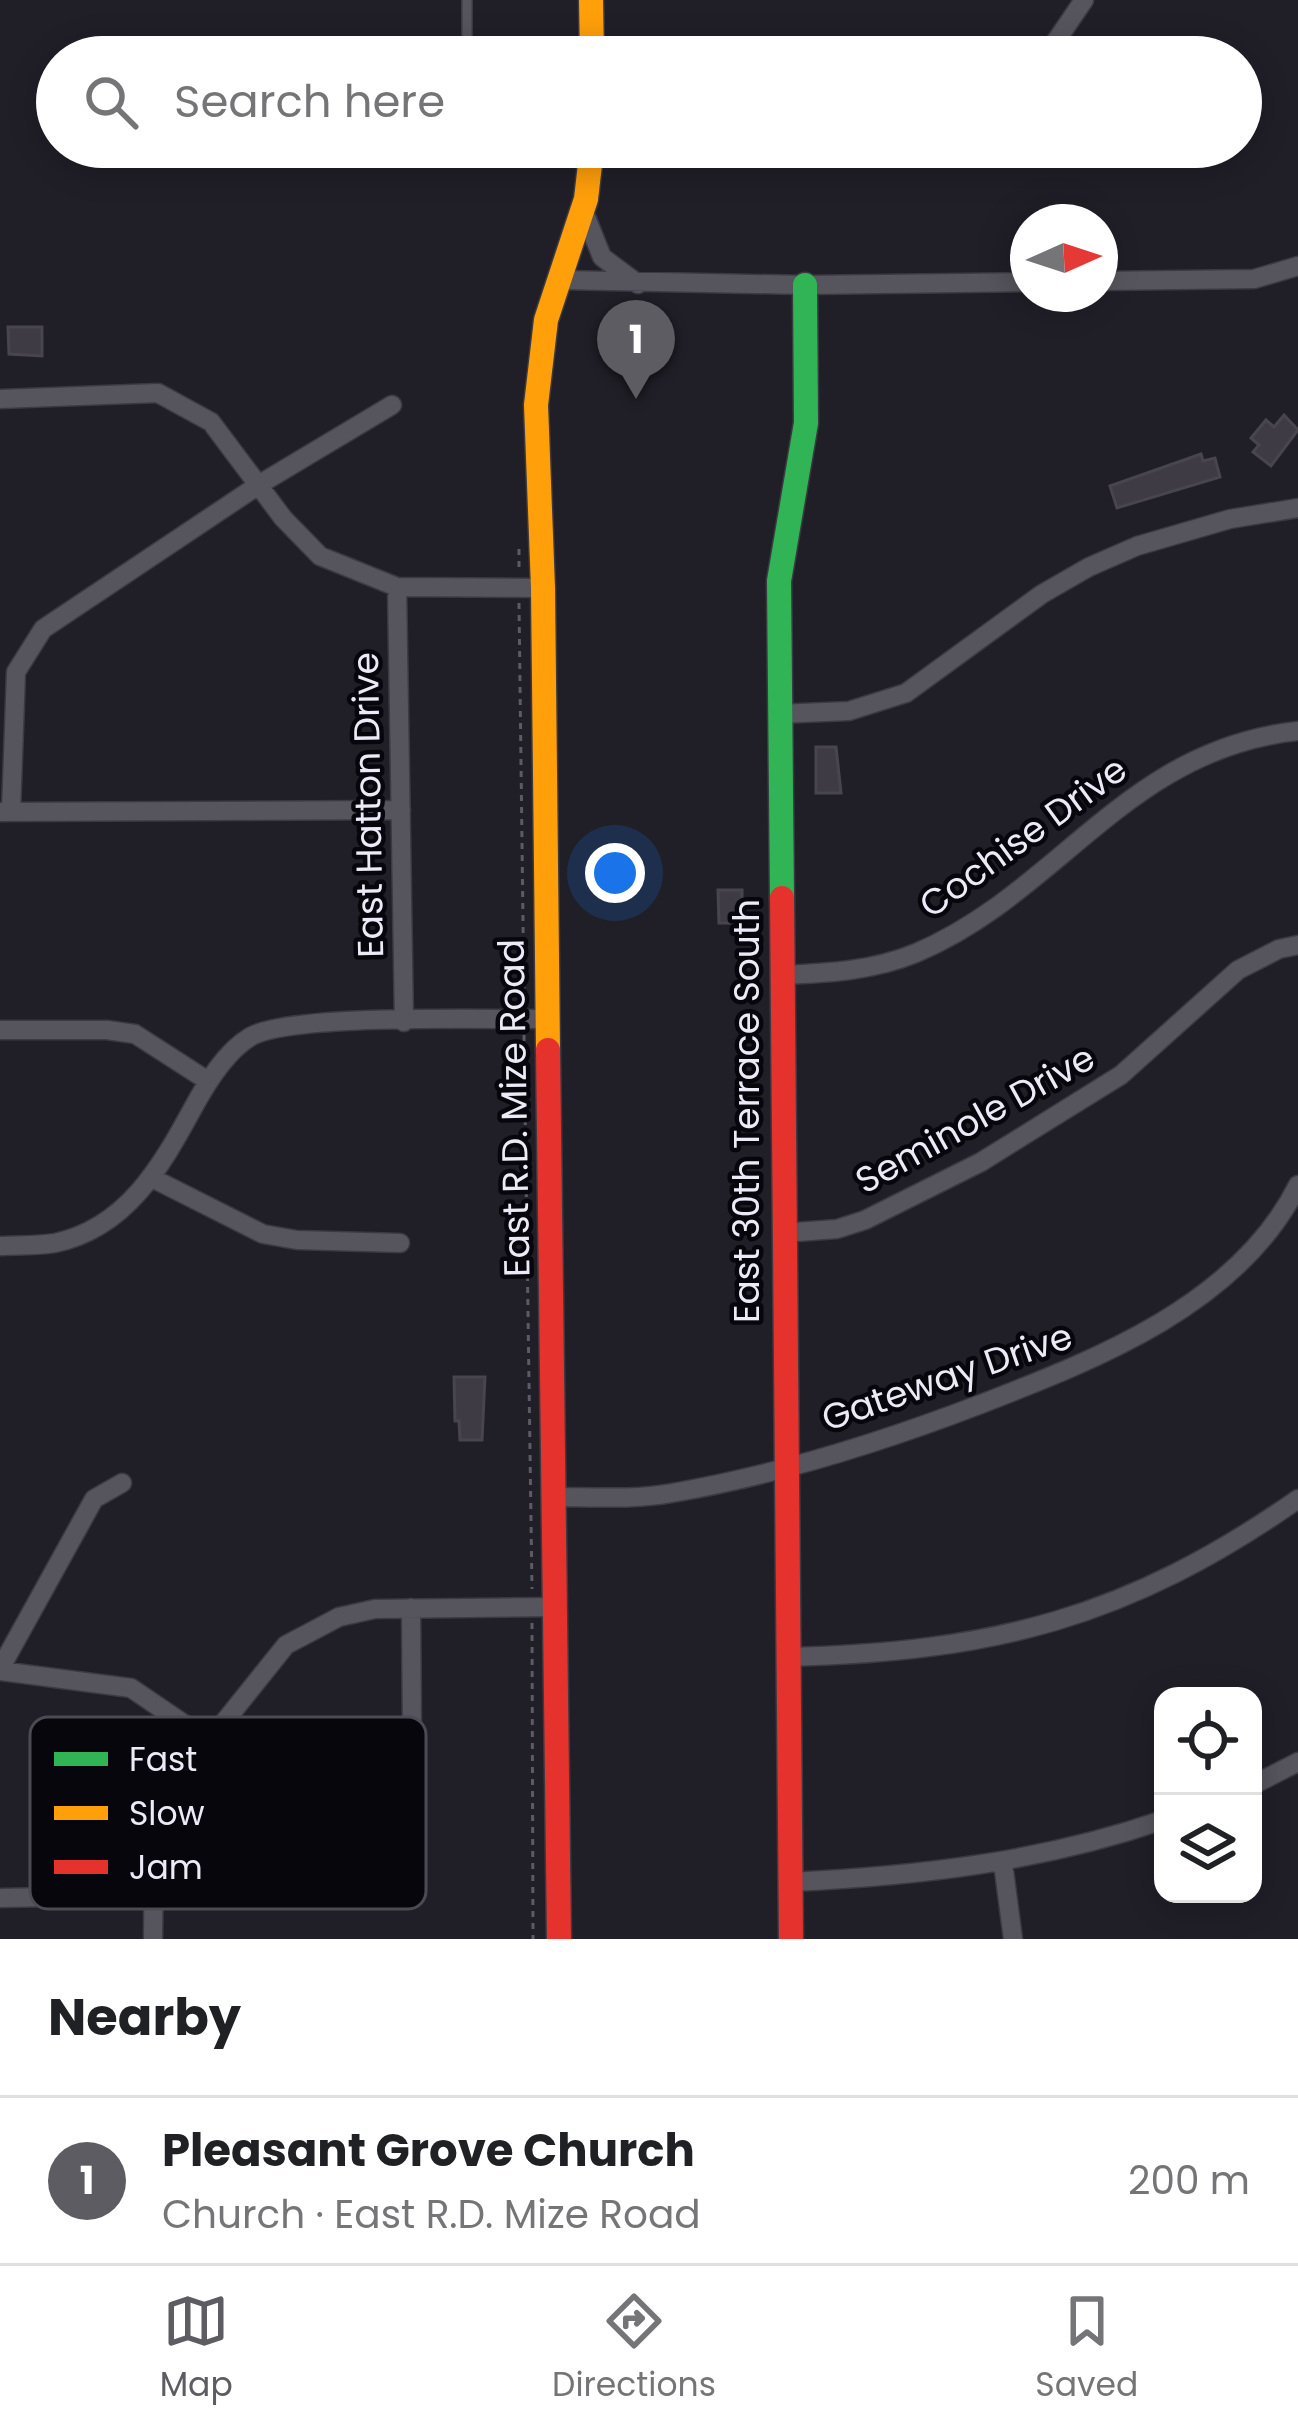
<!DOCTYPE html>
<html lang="en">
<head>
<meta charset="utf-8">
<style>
  body { margin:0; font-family:Poppins,sans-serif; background:#f6f6f6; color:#202124 }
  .controls { position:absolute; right:36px; bottom:36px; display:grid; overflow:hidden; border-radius:24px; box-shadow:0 6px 30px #0003 }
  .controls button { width:108px; height:108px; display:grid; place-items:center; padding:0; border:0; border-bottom:3px solid #e0e0e0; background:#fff; color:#202124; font:60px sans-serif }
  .compass { position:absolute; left:1010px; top:204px; width:108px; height:108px; border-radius:50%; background:#fff; box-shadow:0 6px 30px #0003; rotate:87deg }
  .you { position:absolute; left:615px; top:873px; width:42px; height:42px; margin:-30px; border:9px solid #fff; border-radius:50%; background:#1a73e8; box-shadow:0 0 0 18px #1a73e833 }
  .badge { display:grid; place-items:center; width:78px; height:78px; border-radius:50%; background:#5c5c62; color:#fff; font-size:39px; font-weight:700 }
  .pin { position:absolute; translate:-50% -99px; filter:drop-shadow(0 3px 6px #0008) }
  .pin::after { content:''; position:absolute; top:63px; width:42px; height:36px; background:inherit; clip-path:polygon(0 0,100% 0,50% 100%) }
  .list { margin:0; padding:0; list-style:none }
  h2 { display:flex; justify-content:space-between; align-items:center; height:156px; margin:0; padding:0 48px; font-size:51px }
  h2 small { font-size:39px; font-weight:400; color:#757577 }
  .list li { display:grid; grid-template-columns:78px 1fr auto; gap:36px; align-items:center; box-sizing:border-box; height:168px; padding:0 48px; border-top:3px solid #e0e0e0 }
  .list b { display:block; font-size:45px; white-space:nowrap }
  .list p { margin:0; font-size:39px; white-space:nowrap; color:#757577 }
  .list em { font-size:39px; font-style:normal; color:#757577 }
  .icon { flex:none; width:66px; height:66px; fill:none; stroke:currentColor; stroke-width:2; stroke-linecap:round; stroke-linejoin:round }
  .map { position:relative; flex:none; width:1298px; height:1939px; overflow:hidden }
  .search { position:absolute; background:#fff; box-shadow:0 6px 30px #0003; left:36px; right:36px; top:36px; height:132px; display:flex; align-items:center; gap:30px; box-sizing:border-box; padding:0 42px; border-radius:66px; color:#757577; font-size:45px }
  .sheet { height:324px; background:#fff }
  nav { display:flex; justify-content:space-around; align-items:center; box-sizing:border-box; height:168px; border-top:3px solid #e0e0e0; background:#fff; font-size:33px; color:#757577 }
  nav a { display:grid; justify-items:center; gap:6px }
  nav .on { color:#5c5c62 }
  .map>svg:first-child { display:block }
  .building { fill:#3f3b44; stroke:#48454d; stroke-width:3 }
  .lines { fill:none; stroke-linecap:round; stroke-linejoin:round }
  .lane-casing { stroke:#3b3a41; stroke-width:12 }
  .street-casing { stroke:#3b3a41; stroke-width:21 }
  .fast-casing { stroke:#3b3a41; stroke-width:27 }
  .slow-casing { stroke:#3b3a41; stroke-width:27 }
  .jam-casing { stroke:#3b3a41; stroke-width:27 }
  .path { stroke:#5c5a62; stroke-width:3; stroke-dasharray:6 6; stroke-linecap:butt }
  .lane { stroke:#56555d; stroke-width:9 }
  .street { stroke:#56555d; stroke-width:18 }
  .fast { stroke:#30b455; stroke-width:24 }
  .slow { stroke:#ff9f0a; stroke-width:24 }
  .jam { stroke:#e5322d; stroke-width:24 }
  .labels { text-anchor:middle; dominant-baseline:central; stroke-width:9; stroke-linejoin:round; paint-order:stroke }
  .street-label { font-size:36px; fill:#eceaf7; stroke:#07060d }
  .key { fill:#07060d; stroke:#4c4a53; stroke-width:3 }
  .key-label { font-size:33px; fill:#eceaf7 }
</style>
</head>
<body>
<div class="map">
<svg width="1298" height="1939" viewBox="0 0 1298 1939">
  <rect width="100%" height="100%" fill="#201e27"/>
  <path class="building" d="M 8,327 L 42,327 L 42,356 L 9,354 Z
    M 1284,415 L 1298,430 L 1271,466 L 1253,452 L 1259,445 L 1251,438 L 1266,420 L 1274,427 Z
    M 1201,454 L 1203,461 L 1215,458 L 1220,477 L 1117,508 L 1110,486 Z
    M 816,747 L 836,747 L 841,793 L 816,793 Z
    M 718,890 L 742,890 L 742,923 L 719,923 Z
    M 454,1377 L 485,1377 L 482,1440 L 460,1440 L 459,1421 L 455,1421 Z"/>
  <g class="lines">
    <defs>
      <path id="lane" d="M 467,0 L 467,57"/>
      <path id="street" d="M 1039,57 L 1054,44 L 1084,0
        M 584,212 L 602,257 L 638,284
        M 562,280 L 805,285 L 1028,282
        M 1100,281 L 1254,279 L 1298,266
        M 0,399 L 158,393 L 211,422 L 283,518 L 320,556 L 397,587 L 543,588
        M 397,587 L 404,1022
        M 778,714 L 849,711 L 906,693 L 1042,594 L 1089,567 L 1137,546 L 1230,519 L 1298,508
        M 0,812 L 401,810
        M 11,812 L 16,672 L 43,629 L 260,484 L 392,405
        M 782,975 C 829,973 872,971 916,953 C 1060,892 1126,749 1298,731
        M 0,1030 L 107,1030 L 135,1034 L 208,1081
        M 152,1178 L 263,1234 L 297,1240 L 400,1243
        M 783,1233 L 837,1229 L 865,1220 L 981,1162 L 1121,1075 L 1238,970 L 1279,949 L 1298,945
        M 0,1246 C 18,1245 37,1246 55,1243 C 126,1228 161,1167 193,1108 C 206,1084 225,1052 250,1037 C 289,1013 493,1020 549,1019
        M 553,1497 C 592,1497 634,1500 672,1493 C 777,1475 882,1442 981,1404 C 1097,1359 1239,1304 1298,1185
        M 787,1657 C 993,1652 1128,1618 1298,1499
        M 0,1669 L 94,1499 L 122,1483
        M 0,1671 L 131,1688 L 209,1741
        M 1253,1785 L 1298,1762
        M 1003,1863 L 1013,1939
        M 790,1882 C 918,1876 1041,1862 1163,1820
        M 390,1886 L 413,1851 L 411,1608
        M 0,1898 L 153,1895
        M 153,1939 L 154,1856 L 174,1793 L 209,1741 L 286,1645 L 339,1617 L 375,1609 L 554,1607"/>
      <path id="fast" d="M 782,898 L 779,581 L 806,423 L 805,285"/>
      <path id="slow" d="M 591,0 L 592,57
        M 548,1050 L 543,588 L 536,405 L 546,320 L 586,199 L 592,147"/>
      <path id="jam" d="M 782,898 L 791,1939
        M 548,1050 L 559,1939"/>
    </defs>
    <use href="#lane" class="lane-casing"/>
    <use href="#street" class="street-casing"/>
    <use href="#fast" class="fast-casing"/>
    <use href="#slow" class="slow-casing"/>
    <use href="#jam" class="jam-casing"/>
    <path class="path" d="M 519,549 L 519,569
      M 519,603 L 524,1001
      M 524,1035 L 532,1589
      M 532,1623 L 533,1939"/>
    <use href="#lane" class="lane"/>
    <use href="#street" class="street"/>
    <use href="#fast" class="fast"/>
    <use href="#slow" class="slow"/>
    <use href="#jam" class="jam"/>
  </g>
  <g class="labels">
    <g class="street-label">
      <text transform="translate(368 805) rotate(-91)">East Hatton Drive</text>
      <text transform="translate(1023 837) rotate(-36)">Cochise Drive</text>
      <text transform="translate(514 1108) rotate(-91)">East R.D. Mize Road</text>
      <text transform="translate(746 1111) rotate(-90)">East 30th Terrace South</text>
      <text transform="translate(975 1119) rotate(-29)">Seminole Drive</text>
      <text transform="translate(947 1377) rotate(-19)">Gateway Drive</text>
    </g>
  </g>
  <rect x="30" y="1717" width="396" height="192" rx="18" class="key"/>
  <rect x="54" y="1752" width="54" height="14" fill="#30b455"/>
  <rect x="54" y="1806" width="54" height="14" fill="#ff9f0a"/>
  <rect x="54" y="1860" width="54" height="14" fill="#e5322d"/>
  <g class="key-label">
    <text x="129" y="1771">Fast</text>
    <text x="129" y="1825">Slow</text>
    <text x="129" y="1879">Jam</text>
  </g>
</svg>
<div class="controls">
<button><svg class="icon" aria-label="locate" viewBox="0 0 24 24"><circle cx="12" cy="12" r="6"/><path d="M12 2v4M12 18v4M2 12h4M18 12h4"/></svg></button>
<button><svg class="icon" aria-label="layers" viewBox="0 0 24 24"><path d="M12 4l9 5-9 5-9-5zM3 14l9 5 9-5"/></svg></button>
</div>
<svg class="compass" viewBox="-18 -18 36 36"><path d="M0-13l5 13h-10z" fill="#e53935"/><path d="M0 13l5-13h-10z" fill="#757577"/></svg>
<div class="you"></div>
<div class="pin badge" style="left:636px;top:399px">1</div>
<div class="search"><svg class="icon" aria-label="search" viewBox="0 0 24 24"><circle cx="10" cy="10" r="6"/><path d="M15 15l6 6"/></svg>Search here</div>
</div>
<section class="sheet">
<h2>Nearby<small></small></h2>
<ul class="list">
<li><span class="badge">1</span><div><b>Pleasant Grove Church</b><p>Church · East R.D. Mize Road</p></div><em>200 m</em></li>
</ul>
</section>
<nav>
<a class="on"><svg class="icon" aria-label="map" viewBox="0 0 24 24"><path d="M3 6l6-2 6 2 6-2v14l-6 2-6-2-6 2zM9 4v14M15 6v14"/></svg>Map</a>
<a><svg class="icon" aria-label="directions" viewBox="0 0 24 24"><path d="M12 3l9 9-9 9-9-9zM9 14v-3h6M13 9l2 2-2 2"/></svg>Directions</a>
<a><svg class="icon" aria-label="saved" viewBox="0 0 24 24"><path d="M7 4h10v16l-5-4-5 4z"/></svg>Saved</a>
</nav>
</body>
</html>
